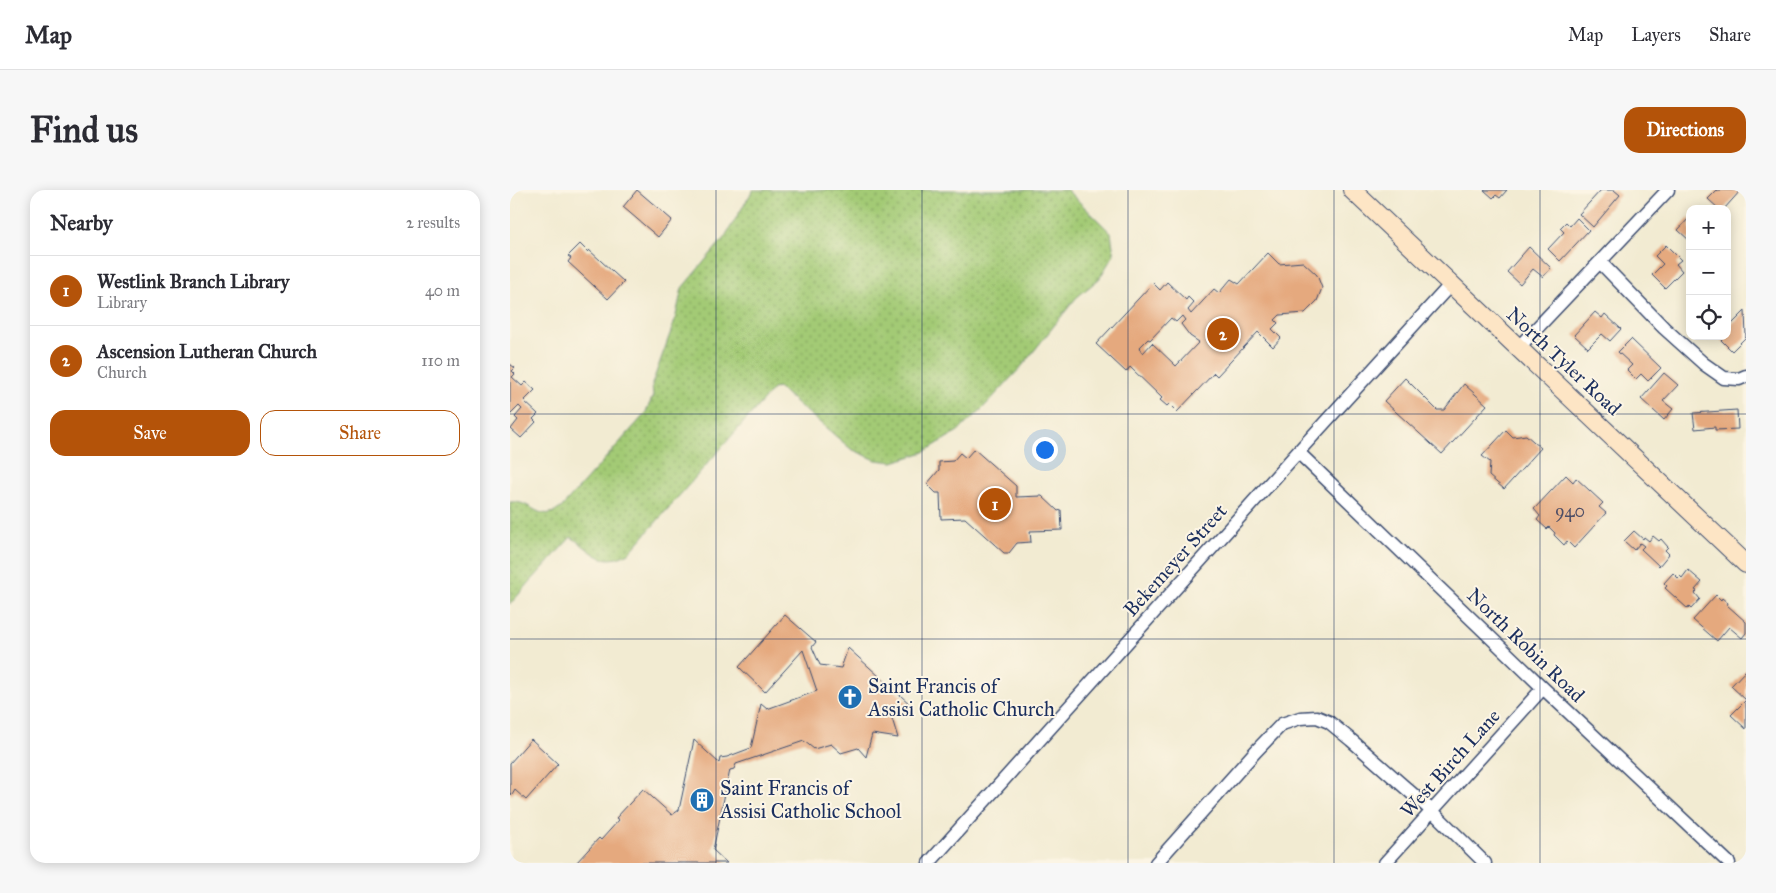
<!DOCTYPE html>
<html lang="en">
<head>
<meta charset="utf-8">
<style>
  body { margin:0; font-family:"IM FELL Great Primer",serif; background:#f7f7f7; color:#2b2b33 }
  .controls { position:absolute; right:15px; top:15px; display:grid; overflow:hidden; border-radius:10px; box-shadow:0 2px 12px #0003 }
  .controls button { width:45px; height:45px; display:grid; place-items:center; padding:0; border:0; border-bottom:1px solid #e1e1e2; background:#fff; color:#2b2b33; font:25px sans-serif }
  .you { position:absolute; left:534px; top:259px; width:18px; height:18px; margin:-12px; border:4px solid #fff; border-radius:50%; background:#1a73e8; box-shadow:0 0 0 8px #1a73e833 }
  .badge { display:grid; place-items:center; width:32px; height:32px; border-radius:50%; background:#b45309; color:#fff; font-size:16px; font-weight:700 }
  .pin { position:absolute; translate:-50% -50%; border:2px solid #fff; box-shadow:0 1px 5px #0006 }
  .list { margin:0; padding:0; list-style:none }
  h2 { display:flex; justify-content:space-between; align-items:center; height:65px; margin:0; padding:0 20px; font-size:21px }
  h2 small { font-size:16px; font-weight:400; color:#7c7c81 }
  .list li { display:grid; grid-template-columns:32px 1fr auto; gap:15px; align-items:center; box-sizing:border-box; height:70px; padding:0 20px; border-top:1px solid #e1e1e2 }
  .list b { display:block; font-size:19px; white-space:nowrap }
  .list p { margin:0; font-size:16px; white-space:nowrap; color:#7c7c81 }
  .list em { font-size:16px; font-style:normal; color:#7c7c81 }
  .actions { display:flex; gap:10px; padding:15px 20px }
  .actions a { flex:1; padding:11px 0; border:1px solid #b45309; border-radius:15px; text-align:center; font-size:18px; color:#b45309 }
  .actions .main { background:#b45309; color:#fff }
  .icon { flex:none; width:28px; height:28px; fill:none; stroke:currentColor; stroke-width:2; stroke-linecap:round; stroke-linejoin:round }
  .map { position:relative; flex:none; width:1236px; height:673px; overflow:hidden; border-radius:15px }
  header { display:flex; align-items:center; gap:30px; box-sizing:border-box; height:70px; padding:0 25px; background:#fff; border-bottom:1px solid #e1e1e2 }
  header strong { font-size:24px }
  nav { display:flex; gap:28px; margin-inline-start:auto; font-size:18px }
  .intro { display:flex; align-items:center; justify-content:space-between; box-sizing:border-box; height:120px; padding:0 30px }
  h1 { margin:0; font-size:35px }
  .button { padding:12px 22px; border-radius:15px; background:#b45309; color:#fff; font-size:18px; font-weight:700 }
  main { display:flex; gap:30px; padding:0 30px }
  aside { flex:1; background:#fff; border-radius:15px; box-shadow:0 2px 12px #0003 }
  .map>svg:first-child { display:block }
  .grass { fill:url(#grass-dots); stroke:#5f7c6a }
  .building { fill:#e5a97e; fill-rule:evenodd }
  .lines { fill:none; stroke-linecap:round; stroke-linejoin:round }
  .street-casing { stroke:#3b4b6f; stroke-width:15 }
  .secondary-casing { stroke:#3b4b6f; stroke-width:20 }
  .street { stroke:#fff; stroke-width:12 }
  .secondary { stroke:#fde5c5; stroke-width:18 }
  .grid { fill:none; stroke:#1b2f5e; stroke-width:1; stroke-opacity:0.55 }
  .labels { text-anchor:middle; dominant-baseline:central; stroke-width:4; stroke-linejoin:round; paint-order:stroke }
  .number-label { font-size:18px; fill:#4e4e66 }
  .street-label { font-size:20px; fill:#1b2f5e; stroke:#fcf5e5 }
  .poi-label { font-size:20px; fill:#1b2f5e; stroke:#fcf5e5; text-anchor:start }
</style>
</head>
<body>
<header>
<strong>Map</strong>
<nav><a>Map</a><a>Layers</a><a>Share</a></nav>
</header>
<div class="intro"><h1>Find us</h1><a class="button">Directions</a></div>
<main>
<aside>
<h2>Nearby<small>2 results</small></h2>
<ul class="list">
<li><span class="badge">1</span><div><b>Westlink Branch Library</b><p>Library</p></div><em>40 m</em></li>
<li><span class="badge">2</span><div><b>Ascension Lutheran Church</b><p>Church</p></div><em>110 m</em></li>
</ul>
<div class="actions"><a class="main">Save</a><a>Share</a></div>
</aside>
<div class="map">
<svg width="1236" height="673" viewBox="0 0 1236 673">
  <defs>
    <pattern id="grass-dots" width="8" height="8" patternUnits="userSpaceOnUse" patternTransform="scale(1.25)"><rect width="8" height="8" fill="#a3ca75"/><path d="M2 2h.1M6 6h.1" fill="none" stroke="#84a463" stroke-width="1.8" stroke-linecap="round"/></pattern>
  </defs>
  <rect width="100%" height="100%" fill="#fcf5e5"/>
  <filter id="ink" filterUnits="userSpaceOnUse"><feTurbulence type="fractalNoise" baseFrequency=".02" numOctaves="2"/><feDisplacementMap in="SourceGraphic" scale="10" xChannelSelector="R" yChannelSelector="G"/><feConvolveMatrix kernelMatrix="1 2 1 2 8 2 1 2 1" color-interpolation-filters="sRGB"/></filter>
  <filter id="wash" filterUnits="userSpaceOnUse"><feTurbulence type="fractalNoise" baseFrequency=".0096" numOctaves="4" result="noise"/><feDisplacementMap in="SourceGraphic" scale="20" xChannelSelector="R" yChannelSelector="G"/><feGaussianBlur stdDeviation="1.12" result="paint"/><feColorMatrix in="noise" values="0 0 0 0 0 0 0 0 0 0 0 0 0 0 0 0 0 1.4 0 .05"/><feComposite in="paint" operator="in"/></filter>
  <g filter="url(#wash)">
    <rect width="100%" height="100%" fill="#f2ebd2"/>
    <path class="grass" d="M 243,0 L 557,0 L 601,43 L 604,64 L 589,89 L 566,108 L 512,176 L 473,218 L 448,241 L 414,262 L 383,272 L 366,270 L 341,259 L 269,198 L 263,199 L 119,363 C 91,378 84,362 61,347 L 0,414 L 0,312 C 23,310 28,334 51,318 L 135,224 L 143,206 L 142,194 L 165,130 L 172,98 L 214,48 Z"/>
    <g id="blocks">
      <path class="building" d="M 127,0 L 162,30 L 148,47 L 113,17 Z
        M 974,0 L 997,0 L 990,8 L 986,5 L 983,8 Z
        M 1091,0 L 1104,0 L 1110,5 L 1083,37 L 1069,24 Z
        M 1207,0 L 1231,0 L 1214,19 L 1209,19 L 1198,9 Z
        M 1180,27 L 1180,51 L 1168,40 Z
        M 1067,28 L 1079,40 L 1050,71 L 1038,59 L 1054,42 L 1050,38 L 1056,32 L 1060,36 Z
        M 70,54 L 78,62 L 79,60 L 114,92 L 98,109 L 58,72 L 61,68 L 58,66 Z
        M 1156,55 L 1171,70 L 1166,74 L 1172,81 L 1155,98 L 1142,85 L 1153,74 L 1145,66 Z
        M 1019,57 L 1041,78 L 1033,87 L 1023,79 L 1010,94 L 997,82 Z
        M 758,63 L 769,74 L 793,72 L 807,85 L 812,98 L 807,111 L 795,123 L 770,125 L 765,130 L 768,133 L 762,139 L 771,148 L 763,157 L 748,142 L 707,186 L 704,183 L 667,222 L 659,214 L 657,216 L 650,210 L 652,208 L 620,177 L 616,182 L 586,154 L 643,93 L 650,100 L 657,92 L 676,110 L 678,107 L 684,113 L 678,120 L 681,124 L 704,99 L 709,103 L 721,89 L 729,94 ZM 672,126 L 675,130 L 671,134 L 680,146 L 689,152 L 666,176 L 642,153 L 633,163 L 629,158 L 638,149 L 640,150 L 661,128 L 666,132 Z
        M 1235,121 L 1236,147 L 1222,161 L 1211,150 L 1215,146 L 1217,146 L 1217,139 Z
        M 1085,122 L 1092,128 L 1095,124 L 1111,139 L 1100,151 L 1092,144 L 1078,158 L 1064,145 Z
        M 1121,149 L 1151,178 L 1138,191 L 1131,184 L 1126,189 L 1117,180 L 1122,175 L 1108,162 Z
        M 0,174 L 5,178 L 2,181 L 5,184 L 2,187 L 12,196 L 16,192 L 25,200 L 14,211 L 28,224 L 23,229 L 26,232 L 11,248 L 1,239 L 8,230 L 5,227 L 12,219 L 9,216 L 0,225 Z
        M 1154,183 L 1168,195 L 1153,211 L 1163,219 L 1154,230 L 1131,209 Z
        M 895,188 L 927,220 L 934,220 L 954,194 L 977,215 L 932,264 L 874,211 Z
        M 1227,220 L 1228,239 L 1205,240 L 1205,237 L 1185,239 L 1183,223 Z
        M 996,240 L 1003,247 L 1016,245 L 1031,258 L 994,299 L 979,286 L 980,272 L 972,266 Z
        M 464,259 L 506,296 L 506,307 L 532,306 L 548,321 L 551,320 L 552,340 L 520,341 L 521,352 L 507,353 L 499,363 L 494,363 L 455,328 L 431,329 L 430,303 L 426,303 L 417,294 L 429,280 L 429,272 L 443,271 L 450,263 L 456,268 Z
        M 1056,285 L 1063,292 L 1066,288 L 1093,313 L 1089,317 L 1096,323 L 1064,358 L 1057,351 L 1054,355 L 1044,345 L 1045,343 L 1039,337 L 1037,339 L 1027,330 L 1030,326 L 1024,319 Z
        M 1124,341 L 1133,349 L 1134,347 L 1139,351 L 1143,346 L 1149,351 L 1151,349 L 1158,357 L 1155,360 L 1159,364 L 1149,376 L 1131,359 L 1134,356 L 1130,353 L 1124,360 L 1114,351 Z
        M 1178,380 L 1192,392 L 1185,400 L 1187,401 L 1185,403 L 1190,409 L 1181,419 L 1179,417 L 1178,419 L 1155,398 L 1157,396 L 1154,393 L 1163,383 L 1168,388 L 1170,386 L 1172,388 Z
        M 1206,405 L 1211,410 L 1212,408 L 1218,413 L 1217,415 L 1236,432 L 1236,443 L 1232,448 L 1219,437 L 1207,451 L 1183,430 Z
        M 275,425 L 306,452 L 302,457 L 310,475 L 331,478 L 338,458 L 401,515 L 380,522 L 388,548 L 362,544 L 356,567 L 348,558 L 331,563 L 321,554 L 304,559 L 294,551 L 226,574 L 224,579 L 220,580 L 203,660 L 217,673 L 66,673 L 89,648 L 91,650 L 109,630 L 106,628 L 133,599 L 162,625 L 169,620 L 184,550 L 209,573 L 210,568 L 217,567 L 241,558 L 251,514 L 257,519 L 307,501 L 293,460 L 255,502 L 229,477 Z
        M 1236,480 L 1236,539 L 1221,525 L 1236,510 L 1221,496 Z
        M 21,549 L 48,574 L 16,610 L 5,600 L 2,605 L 0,603 L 0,573 Z"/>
    </g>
  </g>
  <g filter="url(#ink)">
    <use href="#blocks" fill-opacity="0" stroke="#3b4b6f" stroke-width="1"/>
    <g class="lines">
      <defs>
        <path id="street" d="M 1090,72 L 1154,138 L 1194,174 L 1214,188 L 1229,189 L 1236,186
          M 1008,158 L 1158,0
          M 788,262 L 1033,498 L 1219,673
          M 419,673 L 788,262 L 941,94
          M 646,673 L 746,561 L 772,534 L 790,528 L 807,527 L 819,532 L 841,550 L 922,621 L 975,673
          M 875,673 L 1033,498"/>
        <path id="secondary" d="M 842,0 L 1236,374"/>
      </defs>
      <use href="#street" class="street-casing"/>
      <use href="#secondary" class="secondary-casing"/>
      <use href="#street" class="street"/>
      <use href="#secondary" class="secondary"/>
    </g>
  </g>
  <path class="grid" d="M 206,0 L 206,673M 412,0 L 412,673M 618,0 L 618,673M 824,0 L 824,673M 1030,0 L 1030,673M 0,224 L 1236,224M 0,449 L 1236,449"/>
  <defs>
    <symbol id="church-disc" viewBox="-11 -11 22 22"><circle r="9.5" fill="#1f6fb2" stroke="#fcf5e5"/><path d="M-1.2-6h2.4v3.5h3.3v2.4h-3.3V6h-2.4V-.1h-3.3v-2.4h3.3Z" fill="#fff"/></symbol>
    <symbol id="building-disc" viewBox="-11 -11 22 22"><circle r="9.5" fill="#1f6fb2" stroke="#fcf5e5"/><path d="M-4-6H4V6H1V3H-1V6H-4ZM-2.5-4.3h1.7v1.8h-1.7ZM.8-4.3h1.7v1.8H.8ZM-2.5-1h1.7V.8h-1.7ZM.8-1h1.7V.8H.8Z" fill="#fff"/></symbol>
  </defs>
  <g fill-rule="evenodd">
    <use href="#church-disc" x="326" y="493" width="28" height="28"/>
    <use href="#building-disc" x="178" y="596" width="28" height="28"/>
  </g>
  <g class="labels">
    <g class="number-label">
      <text x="1060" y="321">940</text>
    </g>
    <g class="street-label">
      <text transform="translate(1054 171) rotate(43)">North Tyler Road</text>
      <text transform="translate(665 370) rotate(-48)">Bekemeyer Street</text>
      <text transform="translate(1016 455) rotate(44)">North Robin Road</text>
      <text transform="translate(940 573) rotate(-48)">West Birch Lane</text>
    </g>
    <g class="poi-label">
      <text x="358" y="496">Saint Francis of<tspan x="358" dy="23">Assisi Catholic Church</tspan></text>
      <text x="210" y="598">Saint Francis of<tspan x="210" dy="23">Assisi Catholic School</tspan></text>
    </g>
  </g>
</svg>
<div class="controls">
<button>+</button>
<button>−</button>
<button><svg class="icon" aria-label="locate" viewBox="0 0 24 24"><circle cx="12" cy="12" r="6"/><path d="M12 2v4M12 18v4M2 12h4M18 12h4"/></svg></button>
</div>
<div class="you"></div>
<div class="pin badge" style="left:485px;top:314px">1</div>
<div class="pin badge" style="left:713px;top:144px">2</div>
</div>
</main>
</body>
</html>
